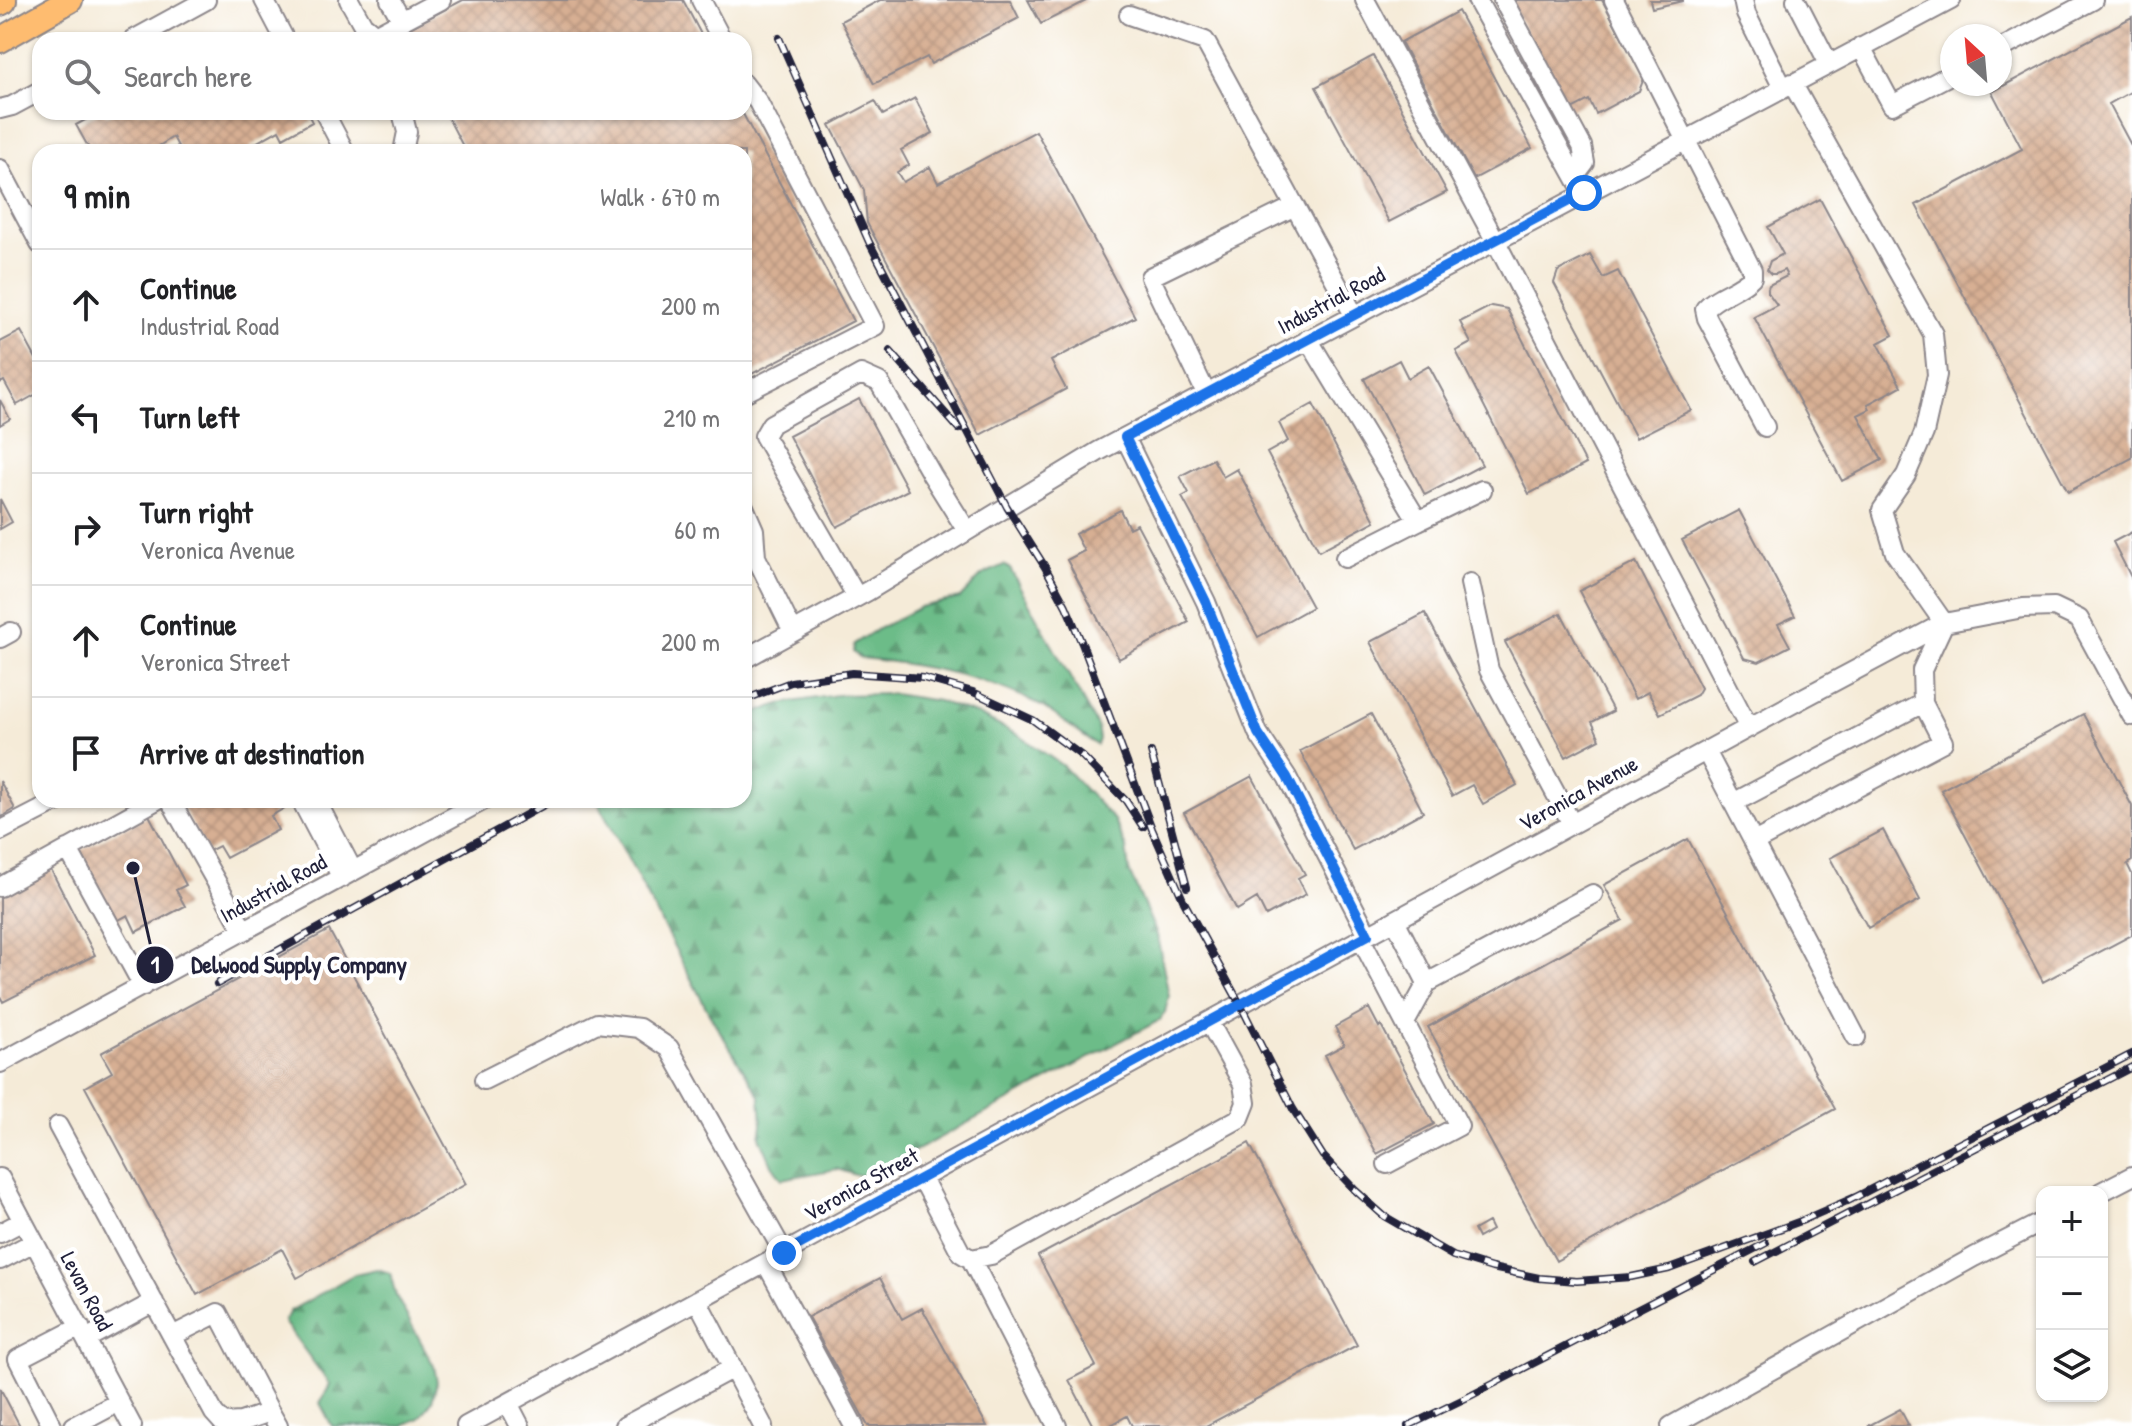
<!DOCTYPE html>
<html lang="en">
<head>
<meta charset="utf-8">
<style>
  body { margin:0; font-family:"Patrick Hand",sans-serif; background:#f6f6f6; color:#202124 }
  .controls { position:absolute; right:24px; bottom:24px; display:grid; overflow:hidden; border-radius:16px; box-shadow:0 2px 6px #0004 }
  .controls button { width:72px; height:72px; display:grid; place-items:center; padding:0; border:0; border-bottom:2px solid #e0e0e0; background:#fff; color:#202124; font:40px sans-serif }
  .compass { position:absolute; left:1940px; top:24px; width:72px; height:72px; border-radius:50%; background:#fff; box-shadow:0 2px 6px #0004; rotate:334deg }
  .stop { position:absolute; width:24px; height:24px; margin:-18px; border:6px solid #1a73e8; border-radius:50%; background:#fff }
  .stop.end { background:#1a73e8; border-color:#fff; box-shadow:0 2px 8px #0008 }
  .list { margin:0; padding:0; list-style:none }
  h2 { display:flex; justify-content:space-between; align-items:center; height:104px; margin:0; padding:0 32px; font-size:34px }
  h2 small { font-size:26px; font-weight:400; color:#757577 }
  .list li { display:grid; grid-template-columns:52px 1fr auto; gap:24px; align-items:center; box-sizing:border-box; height:112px; padding:0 32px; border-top:2px solid #e0e0e0 }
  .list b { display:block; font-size:30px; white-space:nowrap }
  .list p { margin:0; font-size:26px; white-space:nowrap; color:#757577 }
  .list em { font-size:26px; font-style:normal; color:#757577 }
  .icon { flex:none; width:44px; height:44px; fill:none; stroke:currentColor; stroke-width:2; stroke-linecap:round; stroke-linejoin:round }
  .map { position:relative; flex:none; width:2132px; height:1426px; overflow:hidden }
  .search { position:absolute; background:#fff; box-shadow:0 2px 6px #0004; left:32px; top:32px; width:720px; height:88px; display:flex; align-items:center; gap:20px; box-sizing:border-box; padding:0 28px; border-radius:24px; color:#757577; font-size:30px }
  .panel { position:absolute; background:#fff; box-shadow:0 2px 6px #0004; left:32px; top:144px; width:720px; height:664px; border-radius:24px }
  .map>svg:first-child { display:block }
  .forest { fill:url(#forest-firs); stroke:#476f62; stroke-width:2 }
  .building { fill:url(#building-cross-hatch) }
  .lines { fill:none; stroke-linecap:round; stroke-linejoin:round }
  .minor-casing { stroke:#8c868a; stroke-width:22 }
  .major-casing { stroke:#8c868a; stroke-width:28 }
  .highway-casing { stroke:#8c868a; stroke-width:32 }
  .minor { stroke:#fff; stroke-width:18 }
  .major { stroke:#febc70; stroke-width:24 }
  .highway { stroke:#febc70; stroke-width:28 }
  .rail-casing { stroke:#22223b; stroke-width:8 }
  .rail { stroke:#fff; stroke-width:5; stroke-dasharray:15; stroke-linecap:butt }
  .route { stroke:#1a73e8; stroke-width:10 }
  .labels { text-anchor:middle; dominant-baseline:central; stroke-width:8; stroke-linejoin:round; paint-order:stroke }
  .street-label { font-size:22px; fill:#22223b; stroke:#fff }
  .leader { fill:none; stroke:#22223b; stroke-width:3 }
  .callout-dot { fill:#22223b; stroke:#fff; stroke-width:3 }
  .mark-label { font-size:24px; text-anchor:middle; font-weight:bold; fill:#fff }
  .callout-label { font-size:24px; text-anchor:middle; font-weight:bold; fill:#22223b; stroke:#fff; stroke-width:8; stroke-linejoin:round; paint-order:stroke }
</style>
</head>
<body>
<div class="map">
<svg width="2132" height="1426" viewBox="0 0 2132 1426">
  <defs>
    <pattern id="forest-firs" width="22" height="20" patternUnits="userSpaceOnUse" patternTransform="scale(2)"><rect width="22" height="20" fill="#6cbc88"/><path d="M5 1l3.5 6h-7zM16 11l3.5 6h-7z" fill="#589870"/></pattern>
    <pattern id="building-cross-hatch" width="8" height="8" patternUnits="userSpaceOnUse" patternTransform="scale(2)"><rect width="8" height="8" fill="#d7af93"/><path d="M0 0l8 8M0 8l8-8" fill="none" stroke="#b89680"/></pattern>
  </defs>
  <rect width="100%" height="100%" fill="#fff"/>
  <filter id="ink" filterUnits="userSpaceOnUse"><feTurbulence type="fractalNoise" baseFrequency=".0125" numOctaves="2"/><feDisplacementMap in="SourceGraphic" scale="16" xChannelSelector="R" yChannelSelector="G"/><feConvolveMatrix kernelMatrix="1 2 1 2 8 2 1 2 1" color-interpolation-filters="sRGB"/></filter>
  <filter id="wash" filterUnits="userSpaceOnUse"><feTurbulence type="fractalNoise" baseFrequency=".006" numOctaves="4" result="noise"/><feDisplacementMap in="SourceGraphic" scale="32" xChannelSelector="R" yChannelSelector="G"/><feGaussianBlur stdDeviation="1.8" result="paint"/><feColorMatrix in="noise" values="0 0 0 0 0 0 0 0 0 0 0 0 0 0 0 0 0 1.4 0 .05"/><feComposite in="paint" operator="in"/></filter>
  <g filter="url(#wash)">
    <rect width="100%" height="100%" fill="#f5ebd8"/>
    <path class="forest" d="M 1004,565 L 1010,569 L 1097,726 L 1099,739 L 1097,745 C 1078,733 1060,717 1041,706 C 986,676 923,665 861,658 L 853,652 L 854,644 L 874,631 L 920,607 L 960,598 L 982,575 Z
      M 893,694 L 938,701 L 978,715 L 1020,736 L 1063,766 L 1114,820 L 1126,848 L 1129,871 L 1157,935 L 1169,996 L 1165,1012 L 1160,1020 L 870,1175 L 855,1175 L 837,1169 L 782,1179 L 772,1165 L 760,1137 L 762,1125 L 760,1096 L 711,1017 L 597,800 L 744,800 L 744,718 L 779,704 L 837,695 Z
      M 377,1269 L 390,1273 L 396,1296 L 434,1366 L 437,1382 L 432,1401 L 420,1418 L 402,1426 L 332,1426 L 320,1403 L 330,1385 L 284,1322 L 290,1311 L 355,1274 Z"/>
    <g id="blocks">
      <path class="building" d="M 463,0 L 683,0 L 704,40 L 407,40 L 402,32 Z
        M 880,0 L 1010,0 L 1019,18 L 931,64 L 927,57 L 874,84 L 841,21 Z
        M 1028,0 L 1088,0 L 1041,24 Z
        M 1509,0 L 1602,0 L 1644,78 L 1639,91 L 1596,114 L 1589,100 L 1568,111 Z
        M 1650,0 L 1683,0 L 1683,1 L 1652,8 Z
        M 1458,11 L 1532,148 L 1474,179 L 1401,42 Z
        M 2132,17 L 2132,91 L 2109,104 L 2132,147 L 2132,458 L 2068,492 L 1916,205 L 2022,149 L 1992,92 Z
        M 1373,56 L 1447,192 L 1389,222 L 1316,87 Z
        M 915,98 L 933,133 L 901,150 L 909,165 L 897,172 L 903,182 L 930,167 L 938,183 L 1036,131 L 1135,317 L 1051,361 L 1066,389 L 980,435 L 867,223 L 864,190 L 830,125 L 875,101 L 883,115 Z
        M 100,112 L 104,112 L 106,116 L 114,112 L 215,112 L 217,116 L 224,112 L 307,112 L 312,122 L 283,138 L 279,130 L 250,146 L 254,152 L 181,152 L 173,137 L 159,146 L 162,152 L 91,152 L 76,125 Z
        M 445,112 L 742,112 L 853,321 L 744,378 L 744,152 L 466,152 Z
        M 1820,199 L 1893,335 L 1878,343 L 1901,386 L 1868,404 L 1870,409 L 1858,415 L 1882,460 L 1842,481 L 1754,317 L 1777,305 L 1767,291 L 1769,285 L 1787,276 L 1784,270 L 1776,274 L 1771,274 L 1767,270 L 1770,261 L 1783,254 L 1768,227 Z
        M 1590,255 L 1603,278 L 1618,271 L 1691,410 L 1636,438 L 1554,283 L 1558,271 Z
        M 1491,306 L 1507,309 L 1586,464 L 1529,494 L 1456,351 L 1471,343 L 1460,322 Z
        M 21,331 L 40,366 L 40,392 L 17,405 L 4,381 L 0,383 L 0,342 Z
        M 1399,360 L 1408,378 L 1429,366 L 1482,465 L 1425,495 L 1364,379 Z
        M 859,399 L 908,490 L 837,527 L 789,436 Z
        M 0,400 L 10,419 L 0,425 Z
        M 1313,404 L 1375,521 L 1319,551 L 1267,453 L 1288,441 L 1279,423 Z
        M 1213,459 L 1223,477 L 1237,469 L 1312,607 L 1258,637 L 1182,497 L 1189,493 L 1180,476 Z
        M 0,499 L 12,522 L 0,529 Z
        M 1120,510 L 1129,528 L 1137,524 L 1189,622 L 1119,659 L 1067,560 L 1084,551 L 1075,534 Z
        M 1739,510 L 1795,616 L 1778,624 L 1790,646 L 1759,662 L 1744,658 L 1682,540 Z
        M 2132,532 L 2132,579 L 2113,542 Z
        M 1636,562 L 1701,688 L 1697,695 L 1660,714 L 1648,692 L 1635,699 L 1579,591 Z
        M 1425,613 L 1517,785 L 1483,804 L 1472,785 L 1452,796 L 1370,642 Z
        M 1561,613 L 1613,711 L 1592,722 L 1600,739 L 1566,757 L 1505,642 Z
        M 1371,714 L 1423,812 L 1353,850 L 1300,751 Z
        M 2083,714 L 2132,806 L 2132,861 L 2127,864 L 2132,874 L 2132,935 L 2043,982 L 1941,790 Z
        M 1252,776 L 1305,874 L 1298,878 L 1306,894 L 1266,916 L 1257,898 L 1237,910 L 1184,813 Z
        M 0,781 L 15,809 L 0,818 Z
        M 179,800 L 287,800 L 290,805 L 271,816 L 278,830 L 226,858 L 219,846 L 207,852 Z
        M 149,815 L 186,885 L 176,890 L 185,906 L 136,932 L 128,915 L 117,921 L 80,851 Z
        M 1883,830 L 1920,900 L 1868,928 L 1830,858 Z
        M 1688,839 L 1835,1109 L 1556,1261 L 1428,1027 L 1623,920 L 1604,885 Z
        M 51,870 L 95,955 L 3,1002 L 0,996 L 0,897 Z
        M 329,930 L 466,1184 L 297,1278 L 282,1249 L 197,1295 L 85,1087 L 112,1072 L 101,1053 Z
        M 1369,1008 L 1379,1027 L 1381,1025 L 1434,1124 L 1377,1154 L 1325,1055 L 1344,1045 L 1335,1027 Z
        M 1249,1143 L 1357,1345 L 1206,1426 L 1132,1426 L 1127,1416 L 1109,1426 L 1093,1426 L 1069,1380 L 1096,1366 L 1038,1256 Z
        M 1488,1222 L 1492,1230 L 1478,1238 L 1474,1230 Z
        M 880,1278 L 902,1319 L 922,1308 L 987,1426 L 868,1426 L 808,1317 Z
        M 0,1388 L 20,1426 L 0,1426 Z
        M 1900,1409 L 1909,1426 L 1868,1426 Z"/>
    </g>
  </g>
  <g filter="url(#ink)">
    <use href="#blocks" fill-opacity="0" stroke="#8c868a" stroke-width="2"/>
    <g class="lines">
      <defs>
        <path id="minor" d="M 264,0 L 285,40
          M 349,0 L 363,25 L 375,35 L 441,0
          M 390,0 L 402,21
          M 701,0 L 722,40
          M 1365,0 L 1495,240 L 1749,728
          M 1477,0 L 1584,193
          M 1503,0 L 1582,146 L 1585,163 L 1575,176
          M 1614,0 L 1752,270 L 1752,277 C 1739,291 1718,294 1705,309 L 1707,318 L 1765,427
          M 1743,0 L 1746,14 L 1783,88
          M 1796,0 L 1829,64
          M 1129,15 L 1205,41 L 1354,315
          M 133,40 L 206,0
          M 1861,47 L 1892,105 L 1952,74
          M 2000,49 L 2093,0
          M 1792,83 L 1933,334 L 1937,375 L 1924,433 L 1906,475 L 1882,510 L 1895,553 L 1944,623
          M 744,84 L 758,102 L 875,326 L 744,393
          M 0,109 L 12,106 L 40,91
          M 324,112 L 345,152
          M 402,112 L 407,132 L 403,152
          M 0,169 L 40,244
          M 1308,339 L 1418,521 L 1345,558
          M 1206,393 L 1150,277 L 1295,206
          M 1125,437 L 1206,602 L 1258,733 L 1287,777 L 1368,935
          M 744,507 L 754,530 L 756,557 L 793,632
          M 1418,521 L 1482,490
          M 1470,583 L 1489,670 L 1572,824
          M 857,597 L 764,436 L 771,424 L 861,374 L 879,382 L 932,475 L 967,531
          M 0,638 L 11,632
          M 744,659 L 868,591 L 1099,451 L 1951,0
          M 1923,703 L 1922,670 L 1944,623
          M 1706,751 L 1856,1037
          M 170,800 L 244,931
          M 301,800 L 342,878
          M 316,800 L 353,871
          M 1733,803 L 1923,703 L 1943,742 L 1754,842
          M 0,831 L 60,800
          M 68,849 L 143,986
          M 0,887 L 157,800
          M 1395,920 L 1427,983 L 1593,894
          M 1361,939 L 1459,1126 L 1387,1164
          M 1405,1023 L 1427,983
          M 0,1063 L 484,800
          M 484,1080 L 597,1023 L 639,1028 L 669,1048 L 784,1253
          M 58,1126 L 214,1413 L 223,1423 L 241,1422 L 270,1412 L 278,1426
          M 0,1178 L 132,1426
          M 922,1178 L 961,1253 L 971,1259 L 991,1255 L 1240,1118 L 1246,1103 L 1243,1084 L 1209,1022
          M 2101,1192 L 2132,1176
          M 0,1233 L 23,1221
          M 971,1259 L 1057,1426
          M 0,1260 L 34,1242
          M 766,1263 L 854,1426
          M 697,1300 L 763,1426
          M 172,1336 L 218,1313 L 270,1412
          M 86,1339 L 154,1302
          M 508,1403 L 520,1426
          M 52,1426 L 18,1359 L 80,1327
          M 74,1426 L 119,1402
          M 466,1426 L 1805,697 L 1944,623 L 2023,608 L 2054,607 L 2079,619 L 2132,716
          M 625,1426 L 733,1368
          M 1671,1426 L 1974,1257 L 2042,1222"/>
        <path id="major" d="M 0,40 L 70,0"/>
        <path id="highway" d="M 0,1 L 2,0"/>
      </defs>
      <use href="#minor" class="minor-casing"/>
      <use href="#major" class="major-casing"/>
      <use href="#highway" class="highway-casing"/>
      <use href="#minor" class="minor"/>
      <use href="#major" class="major"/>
      <use href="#highway" class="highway"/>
      <defs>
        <path id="rail" d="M 779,38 L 869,242 L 1007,507 L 1045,567 L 1066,606 L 1083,646 L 1152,829 L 1184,902 L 1240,1004 L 1293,1109 L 1323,1156 L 1355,1190 L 1384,1216 L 1453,1256 L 1492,1268 L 1539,1278 L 1577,1281 L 1631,1277 L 1669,1269 L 1801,1221 L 1858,1196
          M 890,351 L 959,429
          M 744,700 L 791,682 L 852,673 L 923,678 L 973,692 L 1033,720 L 1082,756 L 1126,801 L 1143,827
          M 1151,752 L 1187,887
          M 217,984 L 553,800
          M 1848,1201 L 2132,1054
          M 1755,1262 L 2132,1067
          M 1408,1426 L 1470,1396 L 1766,1243"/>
      </defs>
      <use href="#rail" class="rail-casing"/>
      <use href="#rail" class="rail"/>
    </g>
  </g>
  <g class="lines" filter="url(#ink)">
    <path class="route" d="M 784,1253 L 1368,935 L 1287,777 L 1258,733 L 1206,602 L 1125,437 L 1584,193"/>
  </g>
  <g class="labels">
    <g class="street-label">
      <text transform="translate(1331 300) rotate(-28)">Industrial Road</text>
      <text transform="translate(1578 793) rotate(-29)">Veronica Avenue</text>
      <text transform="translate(273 888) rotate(-29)">Industrial Road</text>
      <text transform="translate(861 1184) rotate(-29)">Veronica Street</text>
      <text transform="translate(87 1291) rotate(62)">Levan Road</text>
    </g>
  </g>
  <path class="leader" d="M133 868L155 965"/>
  <g class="callout-dot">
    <circle cx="133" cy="868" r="8"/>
    <circle cx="155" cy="965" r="20"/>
  </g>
  <g class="mark-label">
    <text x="155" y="973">1</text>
  </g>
  <g class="callout-label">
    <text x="299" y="973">Delwood Supply Company</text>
  </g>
</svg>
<div class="controls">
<button>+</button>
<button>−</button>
<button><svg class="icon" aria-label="layers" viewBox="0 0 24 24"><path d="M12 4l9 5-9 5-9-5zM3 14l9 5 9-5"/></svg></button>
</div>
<svg class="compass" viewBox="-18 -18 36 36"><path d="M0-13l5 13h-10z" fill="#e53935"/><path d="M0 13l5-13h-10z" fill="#757577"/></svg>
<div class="stop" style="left:1584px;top:193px"></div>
<div class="stop end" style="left:784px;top:1253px"></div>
<div class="search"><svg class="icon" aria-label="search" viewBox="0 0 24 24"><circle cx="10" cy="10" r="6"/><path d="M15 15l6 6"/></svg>Search here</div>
<section class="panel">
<h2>9 min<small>Walk · 670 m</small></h2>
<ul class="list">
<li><svg class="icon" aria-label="ahead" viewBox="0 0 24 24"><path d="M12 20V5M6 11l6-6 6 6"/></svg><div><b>Continue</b><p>Industrial Road</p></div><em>200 m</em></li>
<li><svg class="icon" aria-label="left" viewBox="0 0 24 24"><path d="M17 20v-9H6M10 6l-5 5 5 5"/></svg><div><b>Turn left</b></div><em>210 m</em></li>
<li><svg class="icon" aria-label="right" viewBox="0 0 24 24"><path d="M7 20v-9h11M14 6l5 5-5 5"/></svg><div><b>Turn right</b><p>Veronica Avenue</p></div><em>60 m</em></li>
<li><svg class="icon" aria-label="ahead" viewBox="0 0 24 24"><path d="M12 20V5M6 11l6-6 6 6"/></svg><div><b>Continue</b><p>Veronica Street</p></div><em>200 m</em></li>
<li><svg class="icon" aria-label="arrive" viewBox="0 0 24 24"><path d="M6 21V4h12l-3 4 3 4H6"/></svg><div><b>Arrive at destination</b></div></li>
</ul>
</section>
</div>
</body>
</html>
